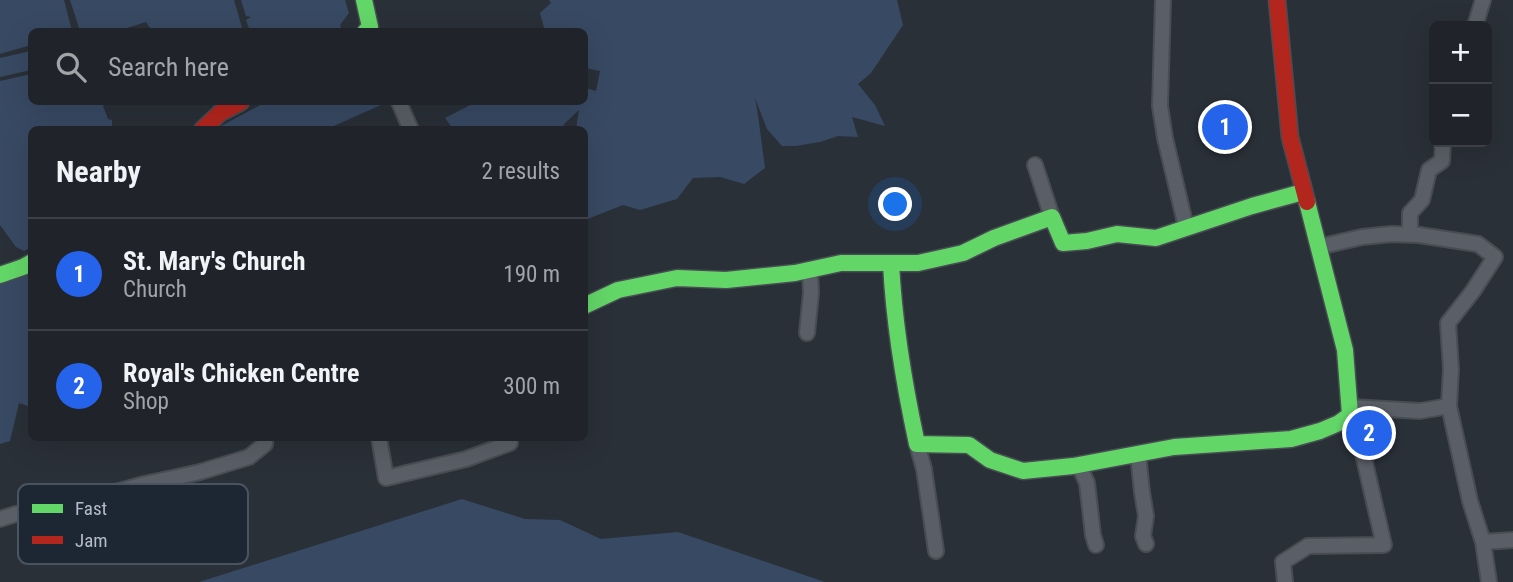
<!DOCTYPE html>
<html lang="en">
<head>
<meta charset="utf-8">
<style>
  body { margin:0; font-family:"Roboto Condensed",sans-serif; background:#282c32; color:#f1f3f6 }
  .controls { position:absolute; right:21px; top:21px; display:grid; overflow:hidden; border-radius:10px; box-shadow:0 7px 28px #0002 }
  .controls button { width:63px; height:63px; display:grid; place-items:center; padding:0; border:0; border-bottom:2px solid #3d4147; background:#20242a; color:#f1f3f6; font:35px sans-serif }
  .you { position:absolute; left:896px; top:205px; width:24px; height:24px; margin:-18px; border:5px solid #fff; border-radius:50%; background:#1a73e8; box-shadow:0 0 0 10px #1a73e833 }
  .badge { display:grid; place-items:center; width:46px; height:46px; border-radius:50%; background:#2563eb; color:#fff; font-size:23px; font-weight:700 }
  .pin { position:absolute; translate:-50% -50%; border:4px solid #fff; box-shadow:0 2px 7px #0006 }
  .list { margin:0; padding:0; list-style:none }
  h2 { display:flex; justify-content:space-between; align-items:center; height:91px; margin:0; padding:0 28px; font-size:30px }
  h2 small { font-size:23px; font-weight:400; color:#a2a4a8 }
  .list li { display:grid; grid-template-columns:46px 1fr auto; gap:21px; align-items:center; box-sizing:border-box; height:112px; padding:0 28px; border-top:2px solid #3d4147 }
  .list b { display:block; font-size:26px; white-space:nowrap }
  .list p { margin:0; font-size:23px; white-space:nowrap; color:#a2a4a8 }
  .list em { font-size:23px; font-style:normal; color:#a2a4a8 }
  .icon { flex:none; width:38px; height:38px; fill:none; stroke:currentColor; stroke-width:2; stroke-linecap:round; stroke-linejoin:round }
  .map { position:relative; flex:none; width:1513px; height:582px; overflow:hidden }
  .search { position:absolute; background:#20242a; box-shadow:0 7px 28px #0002; left:28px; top:28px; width:560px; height:77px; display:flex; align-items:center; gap:18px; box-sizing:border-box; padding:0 24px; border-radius:10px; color:#a2a4a8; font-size:26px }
  .panel { position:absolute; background:#20242a; box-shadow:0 7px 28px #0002; left:28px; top:126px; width:560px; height:315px; border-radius:10px }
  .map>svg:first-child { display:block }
  .water { fill:#384963 }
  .building { fill:#444950 }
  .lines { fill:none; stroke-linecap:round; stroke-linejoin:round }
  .street-casing { stroke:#484c53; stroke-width:18 }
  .fast-casing { stroke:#484c53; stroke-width:19 }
  .jam-casing { stroke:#484c53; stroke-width:19 }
  .street { stroke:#5a5e66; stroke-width:14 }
  .fast { stroke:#63d668; stroke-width:16 }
  .jam { stroke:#b3261e; stroke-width:16 }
  .key { fill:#1d2633; stroke:#4a5360; stroke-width:2 }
  .key-label { font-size:19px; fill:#b4bcc9 }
</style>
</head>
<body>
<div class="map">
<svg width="1513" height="582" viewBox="0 0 1513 582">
  <rect width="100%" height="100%" fill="#2a3038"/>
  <path class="water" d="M 0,0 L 64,0 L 72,31 L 32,32 L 31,45 L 0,54 Z
    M 70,0 L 234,0 L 243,31 L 152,31 L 146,22 L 117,31 L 80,31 Z
    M 241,0 L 345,0 L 349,13 L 340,25 L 342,31 L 250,31 L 246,20 L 251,17 L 246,16 Z
    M 549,0 L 897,0 L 903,25 L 871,73 L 858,84 L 875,105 L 885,126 L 852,117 L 858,137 L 838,136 L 820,142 L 796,146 L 782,146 L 767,129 L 755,98 L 758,115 L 765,168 L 744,184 L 720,177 L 693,178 L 677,199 L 640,210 L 623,205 L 585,220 L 584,130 L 576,129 L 579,110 L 564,124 L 562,129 L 453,129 L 445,118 L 476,102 L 584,102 L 585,88 L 596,91 L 600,71 L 585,68 L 584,32 L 545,31 L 540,13 L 551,3 Z
    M 31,51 L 31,70 L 0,77 L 0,58 Z
    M 31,74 L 32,102 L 105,102 L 106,104 L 103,106 L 108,119 L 112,120 L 112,129 L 32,130 L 31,247 L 24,251 L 16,247 L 0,225 L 0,81 Z
    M 266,102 L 380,102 L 381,105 L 327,129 L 217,129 L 223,125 Z
    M 31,270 L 31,407 L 19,403 L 10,441 L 0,444 L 0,280 Z
    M 462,499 L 525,519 L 560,520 L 601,539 L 678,532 L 825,582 L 199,582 Z"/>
  <path class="building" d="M 1230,105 L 1236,147 L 1221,150 L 1214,107 Z"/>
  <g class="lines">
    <defs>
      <path id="street" d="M 1163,0 L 1160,106 L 1165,138 L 1186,227
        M 1475,26 L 1483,0
        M 399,102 L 411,130
        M 1035,165 L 1052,217
        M 1410,235 L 1410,213 L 1422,200 L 1429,170 L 1442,161 L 1443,142
        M 1318,247 L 1362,237 L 1392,234 L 1419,235 L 1478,244 L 1495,257 L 1473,291 L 1448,323 L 1451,369 L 1449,406 L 1470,501 L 1483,542 L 1513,540
        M 807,333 L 811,293 L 810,270
        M 1350,407 L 1420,411 L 1449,406
        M 379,438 L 386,478 L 466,459 L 510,443 L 508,438
        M 917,444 L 924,469 L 936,551
        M 1138,454 L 1142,492 L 1146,516 L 1143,536 L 1146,544
        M 1079,465 L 1087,483 L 1093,535 L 1096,545
        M 0,519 L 16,514 L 83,501 L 145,484 L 200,472 L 249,457 L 265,444 L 265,438
        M 1483,542 L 1489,582
        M 1285,582 L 1283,562 L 1308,546 L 1384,545 L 1360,441 L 1350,415"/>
      <path id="fast" d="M 364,0 L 370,27 L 365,32
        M 891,263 C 894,324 904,384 917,444 L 969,445 L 990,460 L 1023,471 L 1073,466 L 1174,447 L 1291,439 L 1320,431 L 1339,423 L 1350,415 L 1345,350 L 1307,202
        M 0,275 L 23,267 L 32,262
        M 584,306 L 618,290 L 677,278 L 726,280 L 795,273 L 841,263 L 918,263 L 963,253 L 994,238 L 1052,217 L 1063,243 L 1087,241 L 1117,234 L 1156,238 L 1252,206 L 1303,192"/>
      <path id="jam" d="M 1277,0 L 1290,137 L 1307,202
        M 202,130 L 220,113 L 241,102"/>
    </defs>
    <use href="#street" class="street-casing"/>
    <use href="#fast" class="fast-casing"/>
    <use href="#jam" class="jam-casing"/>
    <use href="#street" class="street"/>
    <use href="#fast" class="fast"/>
    <use href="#jam" class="jam"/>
  </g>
  <rect x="18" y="484" width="230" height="80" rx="10" class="key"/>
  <rect x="32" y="504" width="31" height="9" fill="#63d668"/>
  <rect x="32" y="536" width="31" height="8" fill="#b3261e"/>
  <g class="key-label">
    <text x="75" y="515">Fast</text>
    <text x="75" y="547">Jam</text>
  </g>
</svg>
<div class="controls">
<button>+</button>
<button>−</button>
</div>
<div class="you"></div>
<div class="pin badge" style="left:1225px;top:127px">1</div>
<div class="pin badge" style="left:1369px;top:433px">2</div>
<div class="search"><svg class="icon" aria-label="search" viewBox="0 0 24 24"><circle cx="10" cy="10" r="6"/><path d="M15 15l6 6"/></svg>Search here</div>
<section class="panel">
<h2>Nearby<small>2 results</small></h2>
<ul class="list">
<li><span class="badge">1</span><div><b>St. Mary's Church</b><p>Church</p></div><em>190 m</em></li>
<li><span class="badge">2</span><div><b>Royal's Chicken Centre</b><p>Shop</p></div><em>300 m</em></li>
</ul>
</section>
</div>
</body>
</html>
